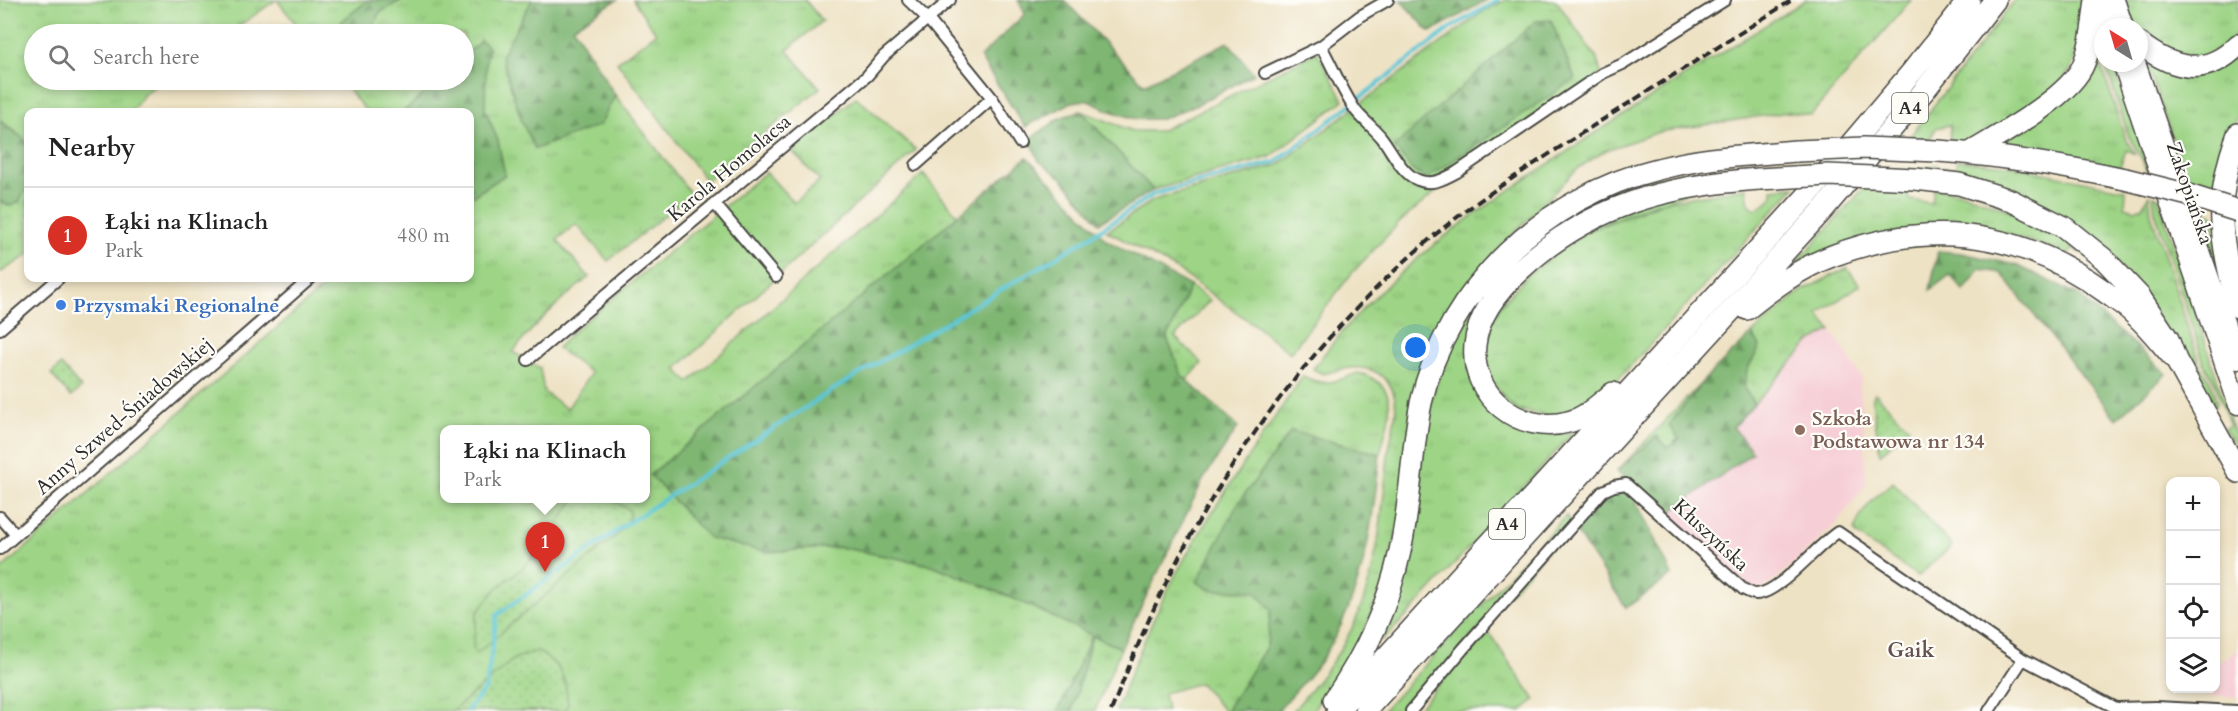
<!DOCTYPE html>
<html lang="en">
<head>
<meta charset="utf-8">
<style>
  body { margin:0; font-family:Cardo,serif; background:#f6f6f6; color:#222 }
  .controls { position:absolute; right:18px; bottom:18px; display:grid; overflow:hidden; border-radius:12px; box-shadow:0 3px 9px #0003 }
  .controls button { width:54px; height:54px; display:grid; place-items:center; padding:0; border:0; border-bottom:2px solid #e0e0e0; background:#fff; color:#222; font:30px sans-serif }
  .compass { position:absolute; left:2094px; top:18px; width:54px; height:54px; border-radius:50%; background:#fff; box-shadow:0 3px 9px #0003; rotate:323deg }
  .you { position:absolute; left:1416px; top:348px; width:21px; height:21px; margin:-15px; border:4px solid #fff; border-radius:50%; background:#1a73e8; box-shadow:0 0 0 9px #1a73e833 }
  .badge { display:grid; place-items:center; width:39px; height:39px; border-radius:50%; background:#d93025; color:#fff; font-size:20px; font-weight:700 }
  .pin { position:absolute; translate:-50% -50px; filter:drop-shadow(0 2px 3px #0008) }
  .pin::after { content:''; position:absolute; top:32px; width:21px; height:18px; background:inherit; clip-path:polygon(0 0,100% 0,50% 100%) }
  .popup { position:absolute; left:440px; top:425px; width:210px; height:78px; box-sizing:border-box; display:grid; place-content:center; border-radius:12px; background:#fff; filter:drop-shadow(0 2px 4px #0005); font-size:20px; white-space:nowrap; color:#767676 }
  .popup b { font-size:22px; color:#222 }
  .popup::after { content:''; position:absolute; left:50%; top:100%; margin-left:-12px; border:12px solid transparent; border-top-color:#fff }
  .list { margin:0; padding:0; list-style:none }
  h2 { display:flex; justify-content:space-between; align-items:center; height:78px; margin:0; padding:0 24px; font-size:26px }
  h2 small { font-size:20px; font-weight:400; color:#767676 }
  .list li { display:grid; grid-template-columns:39px 1fr auto; gap:18px; align-items:center; box-sizing:border-box; height:96px; padding:0 24px; border-top:2px solid #e0e0e0 }
  .list b { display:block; font-size:22px; white-space:nowrap }
  .list p { margin:0; font-size:20px; white-space:nowrap; color:#767676 }
  .list em { font-size:20px; font-style:normal; color:#767676 }
  .icon { flex:none; width:33px; height:33px; fill:none; stroke:currentColor; stroke-width:2; stroke-linecap:round; stroke-linejoin:round }
  .map { position:relative; flex:none; width:2238px; height:711px; overflow:hidden }
  .search { position:absolute; background:#fff; box-shadow:0 3px 9px #0003; left:24px; top:24px; width:450px; height:66px; display:flex; align-items:center; gap:15px; box-sizing:border-box; padding:0 21px; border-radius:33px; color:#767676; font-size:22px }
  .panel { position:absolute; background:#fff; box-shadow:0 3px 9px #0003; left:24px; top:108px; width:450px; height:174px; border-radius:12px }
  .map>svg:first-child { display:block }
  .built { fill:#f6cfd6 }
  .grass { fill:url(#grass-tufts); stroke:#648058; stroke-width:1.5; fill-rule:evenodd }
  .forest { fill:url(#forest-firs); stroke:#54704e; stroke-width:1.5 }
  .park { fill:url(#park-dots); stroke:#648058; stroke-width:1.5 }
  .lines { fill:none; stroke-linecap:round; stroke-linejoin:round }
  .stream { stroke:#5bc6d6; stroke-width:4 }
  .minor-casing { stroke:#484642; stroke-width:14 }
  .primary-casing { stroke:#484642; stroke-width:21 }
  .motorway-casing { stroke:#484642; stroke-width:24 }
  .minor { stroke:#fff; stroke-width:10 }
  .primary { stroke:#fff; stroke-width:18 }
  .motorway { stroke:#fff; stroke-width:21 }
  .rail { stroke:#2b2b2b; stroke-width:4; stroke-dasharray:9 4.5; stroke-linecap:butt }
  .motorway-bridge-casing { stroke:#484642; stroke-width:24; stroke-linecap:butt }
  .motorway-bridge { stroke:#fff; stroke-width:21 }
  .shop-dot { fill:#3f7fe0; stroke:#fdfcf7; stroke-width:2 }
  .education-dot { fill:#8d6e63; stroke:#fdfcf7; stroke-width:2 }
  .labels { text-anchor:middle; dominant-baseline:central; stroke-width:4.5; stroke-linejoin:round; paint-order:stroke }
  .shield { fill:#fdfcf7; stroke:#6a6a68; stroke-width:1.5 }
  .shield-label { font-size:18px; font-weight:bold; fill:#2b2b2b }
  .street-label { font-size:20px; fill:#2b2b2b; stroke:#fdfcf7 }
  .shop-label { font-size:20px; font-weight:bold; fill:#366cbe; stroke:#fdfcf7; text-anchor:start }
  .education-label { font-size:20px; font-weight:bold; fill:#785e54; stroke:#fdfcf7; text-anchor:start }
  .neighbourhood-label { font-size:21px; font-weight:bold; fill:#64504f; stroke:#fdfcf7 }
</style>
</head>
<body>
<div class="map">
<svg width="2238" height="711" viewBox="0 0 2238 711">
  <defs>
    <pattern id="grass-tufts" width="24" height="20" patternUnits="userSpaceOnUse" patternTransform="scale(1.5)"><rect width="24" height="20" fill="#9dd485"/><path d="M3 7l-1-3M5 7V3M7 7l1-3M15 17l-1-3M17 17v-4M19 17l1-3" fill="none" stroke="#87b673"/></pattern>
    <pattern id="forest-firs" width="22" height="20" patternUnits="userSpaceOnUse" patternTransform="scale(1.5)"><rect width="22" height="20" fill="#7eb672"/><path d="M5 1l3.5 6h-7zM16 11l3.5 6h-7z" fill="#67945e"/></pattern>
    <pattern id="park-dots" width="8" height="8" patternUnits="userSpaceOnUse" patternTransform="scale(1.5)"><rect width="8" height="8" fill="#9dd485"/><path d="M2 2h.1M6 6h.1" fill="none" stroke="#87b673" stroke-width="1.8" stroke-linecap="round"/></pattern>
  </defs>
  <rect width="100%" height="100%" fill="#fdfcf7"/>
  <filter id="ink" filterUnits="userSpaceOnUse"><feTurbulence type="fractalNoise" baseFrequency=".0167" numOctaves="2"/><feDisplacementMap in="SourceGraphic" scale="12" xChannelSelector="R" yChannelSelector="G"/><feConvolveMatrix kernelMatrix="1 2 1 2 8 2 1 2 1" color-interpolation-filters="sRGB"/></filter>
  <filter id="wash" filterUnits="userSpaceOnUse"><feTurbulence type="fractalNoise" baseFrequency=".008" numOctaves="4" result="noise"/><feDisplacementMap in="SourceGraphic" scale="24" xChannelSelector="R" yChannelSelector="G"/><feGaussianBlur stdDeviation="1.35" result="paint"/><feColorMatrix in="noise" values="0 0 0 0 0 0 0 0 0 0 0 0 0 0 0 0 0 1.4 0 .05"/><feComposite in="paint" operator="in"/></filter>
  <g filter="url(#wash)">
    <rect width="100%" height="100%" fill="#eee2c4"/>
    <path class="built" d="M 1831,330 L 1862,378 L 1860,389 L 1864,434 L 1866,484 L 1837,523 L 1780,576 L 1763,589 L 1750,588 L 1668,514 L 1753,453 L 1732,427 L 1809,343 Z
      M 2238,650 L 2238,697 L 2201,695 L 2196,689 L 2216,688 L 2216,664 Z"/>
    <path class="grass" d="M 0,0 L 235,0 L 237,3 L 240,0 L 276,0 L 227,34 L 34,34 L 34,80 L 164,80 L 145,93 L 131,112 L 28,112 L 28,145 L 14,130 L 0,121 Z
      M 277,0 L 532,0 L 502,56 L 600,125 L 615,95 L 691,194 L 608,261 L 576,224 L 557,240 L 589,277 C 561,300 536,322 513,352 L 540,368 L 544,392 L 567,409 L 591,373 L 557,348 L 579,326 L 766,172 L 794,203 L 820,181 L 792,151 L 856,97 L 916,150 L 676,369 L 689,382 L 923,174 L 959,217 L 650,475 L 766,552 L 839,547 L 932,565 L 1008,596 L 1121,648 L 1095,711 L 1072,711 L 1091,640 L 1058,711 L 0,711 L 0,570 L 334,278 L 470,278 L 470,198 L 505,175 L 498,141 L 485,109 L 486,61 L 489,48 L 481,41 L 464,57 L 464,34 L 304,34 ZM 444,430 L 646,430 L 646,498 L 444,498 Z
      M 633,0 L 805,0 L 822,21 L 787,50 L 820,88 L 706,181 L 617,62 L 656,33 Z
      M 1505,0 L 1556,0 L 1597,59 L 1601,74 L 1451,179 L 1400,222 L 1352,273 L 1290,353 L 1260,329 L 1176,269 L 1107,231 L 1154,200 L 1278,165 L 1484,11 Z
      M 1806,0 L 1911,0 L 1811,115 L 1788,112 L 1659,132 L 1606,150 L 1577,169 L 1489,259 L 1445,321 L 1386,578 L 1362,636 L 1332,684 L 1312,711 L 1293,711 C 1319,680 1341,655 1357,617 C 1379,565 1382,511 1388,456 C 1390,432 1405,403 1387,381 C 1369,361 1345,368 1323,374 L 1313,369 C 1379,275 1477,211 1571,149 C 1649,98 1727,49 1806,0 Z
      M 2015,0 L 2082,0 C 2081,19 2079,58 2068,73 C 2049,100 1997,125 1968,143 L 1957,145 L 1958,141 L 1950,141 L 1950,125 L 1936,128 L 1929,140 L 1908,139 Z
      M 2125,0 L 2238,0 L 2238,30 L 2227,44 L 2206,56 L 2179,59 L 2139,33 L 2139,27 L 2135,27 Z
      M 1317,52 L 1344,100 L 1270,157 L 1153,190 L 1081,111 L 1133,131 L 1160,131 Z
      M 2097,52 L 2126,140 L 2135,154 L 2126,150 L 2120,167 L 1997,148 Z
      M 2238,56 L 2238,117 L 2232,129 L 2214,192 L 2188,184 L 2147,65 C 2188,84 2200,71 2238,56 Z
      M 2105,63 L 2113,63 L 2150,174 L 2147,173 L 2142,159 L 2129,137 Z
      M 340,80 L 440,80 L 403,112 L 367,112 Z
      M 1957,160 L 2007,165 L 2126,190 L 2125,207 L 2135,210 L 2142,207 L 2149,195 L 2151,214 L 2202,370 L 2210,381 L 2217,403 L 2215,406 L 2211,405 L 2119,265 L 1939,172 L 1923,168 L 1936,165 L 1940,168 L 1955,169 Z
      M 1750,163 L 1750,173 L 1735,174 L 1526,255 L 1468,370 L 1552,435 L 1572,432 L 1569,437 L 1409,614 L 1382,640 L 1380,637 L 1431,399 L 1451,344 L 1497,273 L 1570,212 L 1649,178 Z
      M 1866,186 L 1905,188 L 1910,200 L 1932,203 L 1934,188 L 1967,194 L 2043,224 L 2083,254 L 2072,249 L 2068,256 L 2047,247 L 1999,232 L 1796,263 Z
      M 1795,187 L 1603,396 L 1554,418 L 1514,408 L 1488,378 L 1482,347 L 1491,317 L 1527,275 L 1590,229 L 1656,203 L 1746,188 L 1749,204 L 1755,209 C 1763,205 1769,203 1773,195 L 1772,189 Z
      M 28,190 L 28,255 L 0,273 L 0,201 L 11,206 L 24,192 Z
      M 2153,196 L 2158,197 L 2238,444 L 2238,450 L 2224,428 L 2230,426 L 2213,379 L 2206,369 L 2155,212 Z
      M 2197,209 L 2213,214 L 2219,274 Z
      M 1847,268 L 1860,285 L 1818,314 L 1831,330 L 1809,343 L 1754,404 L 1744,388 L 1747,370 L 1760,346 L 1752,334 L 1800,292 Z
      M 1190,286 L 1210,300 L 1175,337 L 1202,363 L 1187,380 L 1182,376 L 1167,338 Z
      M 1358,373 C 1404,384 1388,420 1380,454 L 1291,431 L 1198,582 L 1210,590 L 1255,591 L 1271,609 L 1267,646 L 1226,711 L 1224,711 L 1200,683 L 1164,693 L 1167,711 L 1116,711 C 1131,671 1147,631 1166,593 C 1205,517 1255,447 1303,376 C 1325,388 1336,381 1358,373 Z
      M 1705,379 L 1669,425 L 1679,438 L 1667,448 L 1657,436 L 1617,471 Z
      M 1893,482 L 1952,546 L 1918,576 L 1857,535 L 1854,530 C 1861,511 1877,494 1893,482 Z
      M 1566,516 L 1571,523 L 1407,711 L 1383,711 L 1460,627 Z
      M 1487,630 L 1535,700 L 1521,711 L 1416,711 Z"/>
    <path class="forest" d="M 368,0 L 402,0 L 379,13 L 371,34 L 332,34 L 343,20 Z
      M 532,0 L 617,0 L 573,27 L 615,95 L 600,125 L 535,149 L 522,122 L 501,56 Z
      M 1018,0 L 1064,0 L 1144,84 L 1228,42 L 1254,74 L 1200,103 L 1162,119 L 1136,119 L 1110,111 L 1086,100 L 1072,102 L 1025,127 L 980,57 L 1025,14 Z
      M 1400,0 L 1487,0 L 1430,32 Z
      M 1551,20 L 1575,79 L 1426,179 L 1412,170 L 1394,147 L 1536,21 Z
      M 481,40 L 489,48 L 486,61 L 485,109 L 498,141 L 505,175 L 470,198 L 470,112 L 403,112 L 440,80 L 464,80 L 464,57 Z
      M 1081,111 L 1153,190 L 1099,223 L 1063,179 L 1039,161 L 1030,139 L 1060,118 Z
      M 0,121 L 24,139 L 28,145 L 28,190 L 24,192 L 19,202 L 11,206 L 0,201 Z
      M 1027,157 L 1106,240 L 1190,286 L 1167,338 L 1182,376 L 1238,427 L 1203,480 L 1121,648 L 1092,636 L 1072,711 L 1058,711 L 1092,635 L 1008,596 L 932,565 L 839,547 L 766,552 L 709,538 L 650,475 Z
      M 1938,251 L 1962,253 L 2016,265 L 2077,294 L 2167,374 L 2116,419 L 2001,273 L 1980,269 L 1964,291 L 1950,275 L 1930,290 Z
      M 1752,334 L 1760,346 L 1747,370 L 1744,388 L 1754,404 L 1733,427 L 1753,452 L 1668,514 L 1617,471 L 1657,436 L 1667,448 L 1679,439 L 1669,425 L 1705,379 Z
      M 1291,431 L 1380,454 C 1372,529 1364,594 1322,659 C 1310,677 1292,694 1278,711 L 1226,711 L 1267,646 L 1271,609 L 1255,591 L 1210,590 L 1197,582 L 1237,505 Z
      M 1616,489 L 1632,493 L 1672,575 L 1626,608 L 1575,530 L 1605,495 Z"/>
    <path class="park" d="M 61,365 L 81,388 L 71,397 L 51,374 Z
      M 1875,393 L 1909,428 L 1880,454 L 1872,399 Z
      M 575,499 L 611,499 L 630,510 L 629,521 L 617,535 L 476,654 L 473,647 L 477,613 L 497,588 L 524,567 L 539,550 Z
      M 537,651 C 562,665 566,678 568,705 L 563,711 L 452,711 L 514,659 Z"/>
    <g class="lines">
      <path class="stream" d="M 467,711 L 486,688 L 497,615 L 628,523 L 834,389 L 1085,240 L 1154,194 L 1276,162 L 1452,27 L 1498,0"/>
    </g>
  </g>
  <g filter="url(#ink)">
    <g class="lines">
      <defs>
        <path id="minor" d="M 908,0 L 927,18 L 992,98 L 916,165
          M 1321,46 C 1333,67 1342,91 1356,111 C 1364,121 1374,128 1382,138 C 1392,151 1402,174 1418,180 C 1432,186 1444,179 1457,172 L 1603,73 L 1625,63 L 1725,0
          M 1265,73 L 1321,46 L 1360,16 L 1388,0
          M 992,98 L 1020,143
          M 714,203 L 776,277
          M 0,329 L 59,278
          M 528,360 L 842,97 L 867,76 L 884,56 L 950,0
          M 0,517 L 16,535
          M 0,549 L 311,278
          M 1411,711 L 1463,649 L 1603,491 L 1614,486 L 1626,484 L 1743,589 C 1747,591 1752,594 1756,594 C 1779,594 1817,545 1838,532 L 2023,659 L 2116,708 L 2156,707 L 2237,711
          M 1989,711 L 2023,659"/>
        <path id="primary" d="M 2101,0 L 2110,27
          M 2115,0 L 2124,27
          M 2122,63 L 2238,405
          M 2136,63 L 2238,360"/>
        <path id="motorway" d="M 2139,43 C 2172,69 2206,78 2238,45
          M 2238,134 C 2213,200 2220,242 2238,307
          M 1938,151 C 2001,155 2063,166 2125,179
          M 1970,153 C 2000,135 2072,96 2084,63 C 2092,44 2093,21 2096,0
          M 1915,179 L 1959,184 L 2010,200 L 2064,227 L 2104,259 L 2140,297 L 2168,339 L 2176,360 L 2238,472
          M 1747,309 C 1773,288 1800,268 1832,256 C 1929,219 2020,230 2104,291 C 2113,298 2125,305 2133,313 C 2149,327 2162,345 2176,360
          M 1613,393 C 1599,404 1585,418 1568,422 C 1520,435 1470,396 1475,345 C 1478,315 1499,289 1521,269 C 1589,206 1668,185 1759,179
          M 1334,700 C 1365,655 1389,604 1400,551 C 1411,502 1411,452 1421,403 C 1446,289 1546,196 1658,169 C 1703,157 1750,155 1797,151
          M 1337,711 L 1806,197 L 1911,73 L 1969,0
          M 1365,711 L 1821,212 L 1923,92 L 1995,0"/>
      </defs>
      <use href="#minor" class="minor-casing"/>
      <use href="#primary" class="primary-casing"/>
      <use href="#motorway" class="motorway-casing"/>
      <use href="#minor" class="minor"/>
      <use href="#primary" class="primary"/>
      <use href="#motorway" class="motorway"/>
      <path class="rail" d="M 1111,711 C 1128,669 1145,626 1165,585 C 1230,452 1322,329 1436,234 C 1487,192 1544,158 1599,122 C 1664,81 1728,41 1792,0"/>
      <defs>
        <path id="motorway-bridge" d="M 1797,151 L 1864,148 L 1938,151
          M 1759,179 L 1828,175 L 1915,179
          M 2125,179 L 2185,194 L 2238,211"/>
      </defs>
      <use href="#motorway-bridge" class="motorway-bridge-casing"/>
      <use href="#motorway-bridge" class="motorway-bridge"/>
    </g>
  </g>
  <circle class="shop-dot" cx="61" cy="305" r="6"/>
  <circle class="education-dot" cx="1800" cy="430" r="6"/>
  <g class="labels">
    <g class="shield">
      <rect x="1892" y="93" width="36" height="30" rx="4.5"/>
      <rect x="1489" y="509" width="36" height="30" rx="4.5"/>
    </g>
    <g class="shield-label">
      <text x="1910" y="108">A4</text>
      <text x="1507" y="524">A4</text>
    </g>
    <g class="street-label">
      <text transform="translate(729 168) rotate(-40)">Karola Homolacsa</text>
      <text transform="translate(2190 193) rotate(71)">Zakopiańska</text>
      <text transform="translate(124 416) rotate(-41)">Anny Szwed-Śniadowskiej</text>
      <text transform="translate(1711 535) rotate(43)">Kłuszyńska</text>
    </g>
    <g class="shop-label">
      <text x="73" y="305">Przysmaki Regionalne</text>
    </g>
    <g class="education-label">
      <text x="1812" y="418">Szkoła<tspan x="1812" dy="23">Podstawowa nr 134</tspan></text>
    </g>
    <g class="neighbourhood-label">
      <text x="1911" y="650">Gaik</text>
    </g>
  </g>
</svg>
<div class="controls">
<button>+</button>
<button>−</button>
<button><svg class="icon" aria-label="locate" viewBox="0 0 24 24"><circle cx="12" cy="12" r="6"/><path d="M12 2v4M12 18v4M2 12h4M18 12h4"/></svg></button>
<button><svg class="icon" aria-label="layers" viewBox="0 0 24 24"><path d="M12 4l9 5-9 5-9-5zM3 14l9 5 9-5"/></svg></button>
</div>
<svg class="compass" viewBox="-18 -18 36 36"><path d="M0-13l5 13h-10z" fill="#e53935"/><path d="M0 13l5-13h-10z" fill="#767676"/></svg>
<div class="you"></div>
<div class="pin badge" style="left:545px;top:572px">1</div>
<div class="popup"><b>Łąki na Klinach</b>Park</div>
<div class="search"><svg class="icon" aria-label="search" viewBox="0 0 24 24"><circle cx="10" cy="10" r="6"/><path d="M15 15l6 6"/></svg>Search here</div>
<section class="panel">
<h2>Nearby<small></small></h2>
<ul class="list">
<li><span class="badge">1</span><div><b>Łąki na Klinach</b><p>Park</p></div><em>480 m</em></li>
</ul>
</section>
</div>
</body>
</html>
